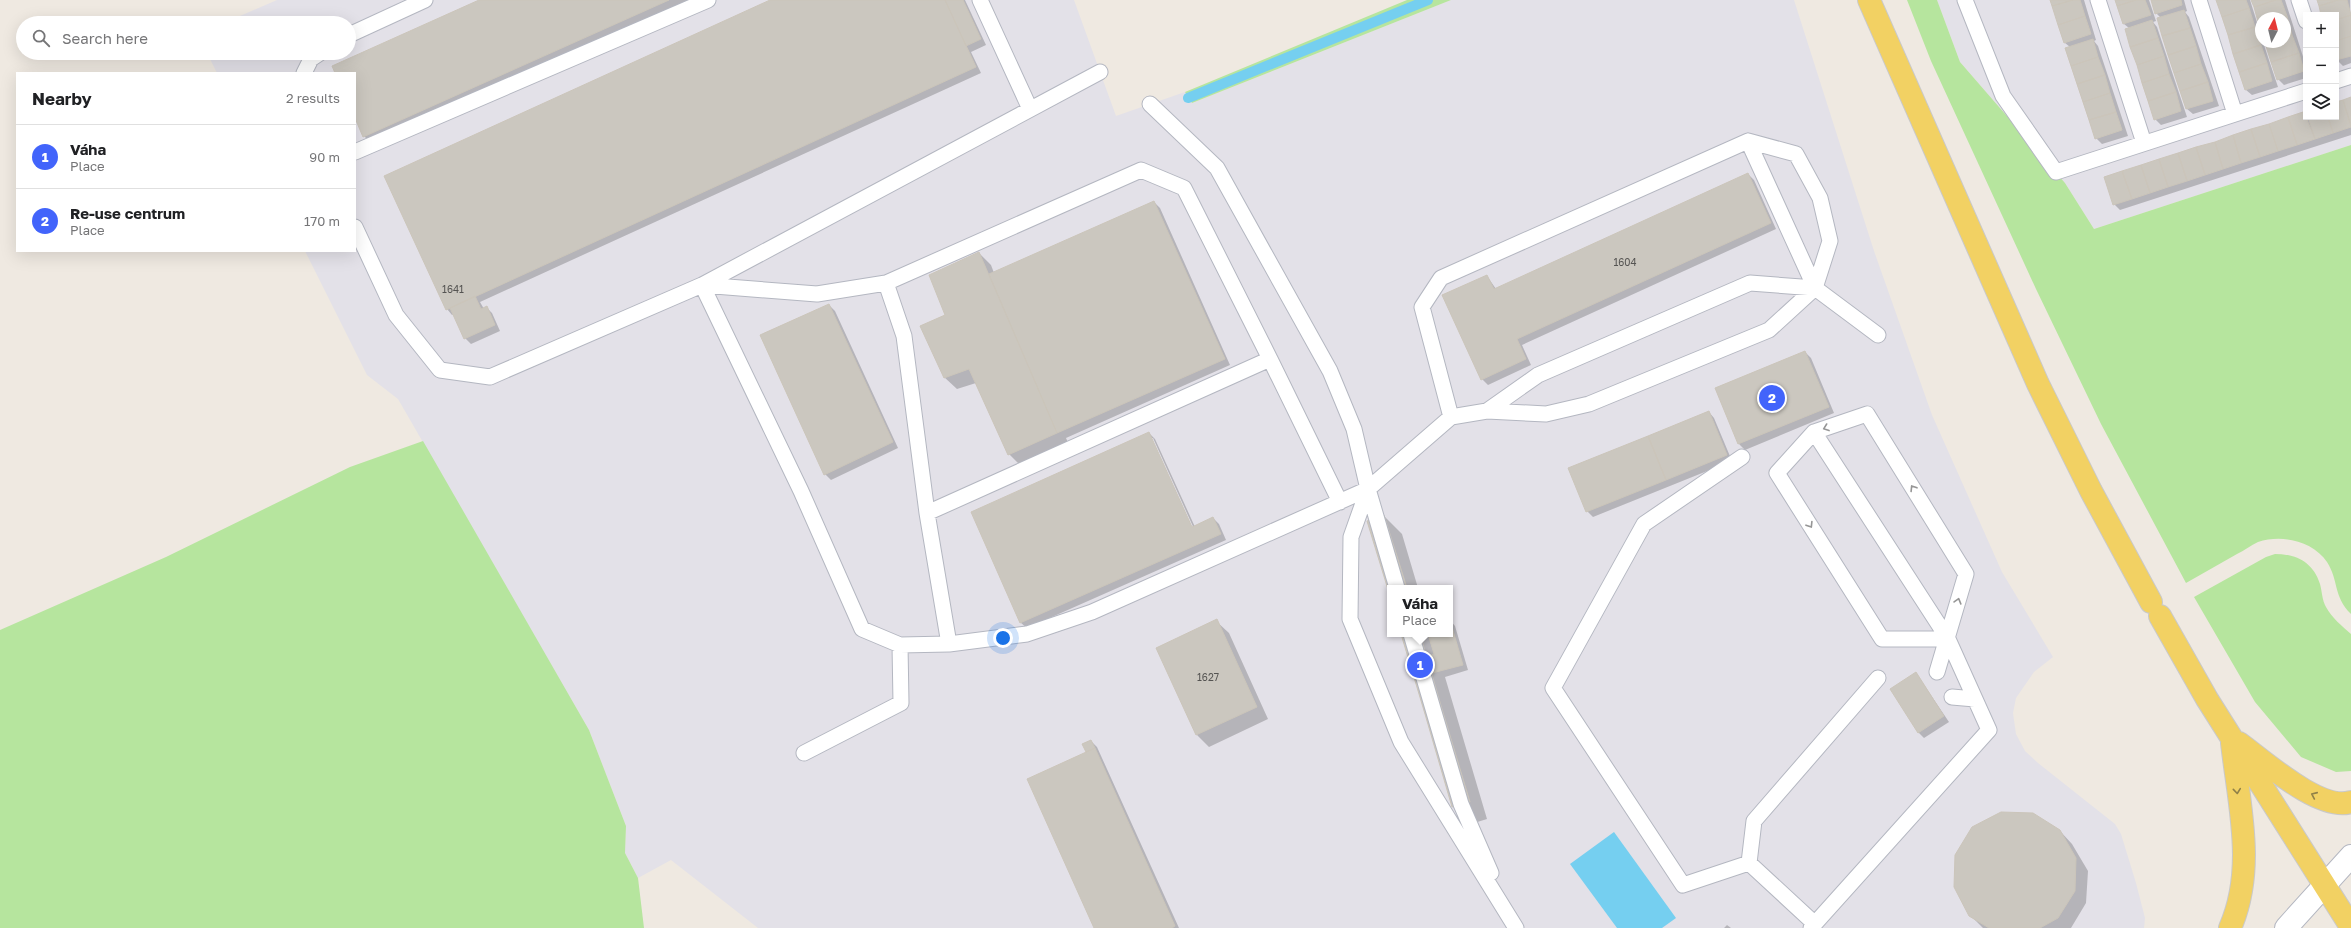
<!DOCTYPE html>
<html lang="en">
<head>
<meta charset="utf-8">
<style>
  body { margin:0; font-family:"Golos Text",sans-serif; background:#f6f6f6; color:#202124 }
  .controls { position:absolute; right:12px; top:12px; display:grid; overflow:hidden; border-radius:0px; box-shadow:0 4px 16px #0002 }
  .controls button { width:36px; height:36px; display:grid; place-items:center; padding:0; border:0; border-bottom:1px solid #e0e0e0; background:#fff; color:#202124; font:20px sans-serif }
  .compass { position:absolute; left:2255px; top:12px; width:36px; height:36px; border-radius:50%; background:#fff; box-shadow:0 4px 16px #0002; rotate:7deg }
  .you { position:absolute; left:1003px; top:638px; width:14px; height:14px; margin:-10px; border:3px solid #fff; border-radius:50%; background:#1a73e8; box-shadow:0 0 0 6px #1a73e833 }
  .badge { display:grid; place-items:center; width:26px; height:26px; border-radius:50%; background:#4264fb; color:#fff; font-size:13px; font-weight:700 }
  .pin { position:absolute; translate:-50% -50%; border:2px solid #fff; box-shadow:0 1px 4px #0006 }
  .popup { position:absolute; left:1387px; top:585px; width:66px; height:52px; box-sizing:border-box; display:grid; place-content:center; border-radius:0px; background:#fff; filter:drop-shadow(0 1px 3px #0005); font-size:13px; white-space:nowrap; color:#757577 }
  .popup b { font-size:15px; color:#202124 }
  .popup::after { content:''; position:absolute; left:50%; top:100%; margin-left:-8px; border:8px solid transparent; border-top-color:#fff }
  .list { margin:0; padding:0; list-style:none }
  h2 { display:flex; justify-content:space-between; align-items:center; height:52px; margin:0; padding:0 16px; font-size:17px }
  h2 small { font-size:13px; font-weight:400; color:#757577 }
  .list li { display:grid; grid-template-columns:26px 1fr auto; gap:12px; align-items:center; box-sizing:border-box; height:64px; padding:0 16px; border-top:1px solid #e0e0e0 }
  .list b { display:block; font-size:15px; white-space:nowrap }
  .list p { margin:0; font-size:13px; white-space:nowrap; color:#757577 }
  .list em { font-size:13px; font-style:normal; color:#757577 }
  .icon { flex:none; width:22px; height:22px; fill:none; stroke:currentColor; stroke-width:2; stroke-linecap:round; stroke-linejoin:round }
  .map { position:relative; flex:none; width:2351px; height:928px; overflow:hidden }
  .search { position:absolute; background:#fff; box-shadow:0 4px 16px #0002; left:16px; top:16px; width:340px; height:44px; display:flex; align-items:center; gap:10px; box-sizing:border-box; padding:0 14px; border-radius:22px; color:#757577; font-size:15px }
  .panel { position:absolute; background:#fff; box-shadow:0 4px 16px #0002; left:16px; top:72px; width:340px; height:180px; border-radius:0px }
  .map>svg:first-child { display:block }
  .industrial { fill:#e3e1e8; fill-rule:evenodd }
  .green { fill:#b6e59e }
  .water { fill:#75cff0 }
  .shadow { fill:#0003; fill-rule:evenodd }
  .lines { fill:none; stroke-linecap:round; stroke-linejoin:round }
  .stream { stroke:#75cff0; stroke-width:10 }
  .building { fill:#cbc7bf; stroke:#cbc5ba }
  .lane-casing { stroke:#b4b7c1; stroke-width:17 }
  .secondary-casing { stroke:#b4b7c1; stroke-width:24 }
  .primary-casing { stroke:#c9c9c9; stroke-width:24 }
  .lane { stroke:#fff; stroke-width:15 }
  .secondary { stroke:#fff; stroke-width:22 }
  .primary { stroke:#f2d163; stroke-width:22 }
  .oneway { stroke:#969696 }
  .oneway2 { stroke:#908048 }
  .labels { text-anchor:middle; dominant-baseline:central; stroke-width:3; stroke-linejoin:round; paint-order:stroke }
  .number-label { font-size:10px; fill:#555452 }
</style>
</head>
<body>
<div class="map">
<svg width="2351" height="928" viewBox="0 0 2351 928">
  <rect width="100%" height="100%" fill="#efe9e1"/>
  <path class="industrial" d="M 277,0 L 1074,0 L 1116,116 L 1185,92 L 1192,103 L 1451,0 L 1794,0 L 1874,251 L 1932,415 L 2002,572 L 2053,657 L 2034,672 L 2016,698 L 2013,713 L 2016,734 L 2025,751 L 2038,763 L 2115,824 L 2121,834 L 2136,883 L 2145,918 L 2144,928 L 758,928 L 671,860 L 638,878 L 625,853 L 626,826 L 589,730 L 398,399 L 367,375 L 305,251 L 355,251 L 355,73 L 217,73 L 207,53 L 349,53 L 349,23 L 224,23 ZM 1390,588 L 1450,588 L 1450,634 L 1390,634 Z
    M 1937,0 L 2351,0 L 2351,145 L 2094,229 L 2065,183 L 1960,62 ZM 2306,15 L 2336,15 L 2336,117 L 2306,117 ZM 2261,18 L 2285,18 L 2285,42 L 2261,42 Z"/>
  <path class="green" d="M 1407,0 L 1451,0 L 1192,103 L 1185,92 Z
    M 1907,0 L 1937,0 L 1960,62 L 2065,183 L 2094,229 L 2351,145 L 2351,614 C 2333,596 2339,581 2327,562 C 2313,541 2282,534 2258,542 C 2251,545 2244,551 2237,554 C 2220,564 2203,573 2186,583 L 2101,424 L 2036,289 L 1931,61 Z
    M 423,441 L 589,730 L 626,826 L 625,853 L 638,878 L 644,928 L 0,928 L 0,630 L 166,557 L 350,467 Z
    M 2275,554 C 2296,554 2313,562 2320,584 C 2322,591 2322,600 2326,607 C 2332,618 2342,626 2351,634 L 2351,771 L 2336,772 L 2301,757 L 2255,702 L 2194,597 L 2266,557 Z"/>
  <path class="water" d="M 1614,832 L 1676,918 L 1662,928 L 1617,928 L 1570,864 Z"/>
  <path class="shadow" d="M 481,0 L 688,0 L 370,142 L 364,136 L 355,116 L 355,73 L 336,73 Z
    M 772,0 L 965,0 L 986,45 L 971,52 L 981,73 L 480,302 L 484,309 L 486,307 L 492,313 L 500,331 L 471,344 L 465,338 L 454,314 L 452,315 L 447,309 Z
    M 2051,0 L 2084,0 L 2096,40 L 2094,41 L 2098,46 L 2128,136 L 2102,144 L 2096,138 L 2070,47 L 2065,43 Z
    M 2116,0 L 2149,0 L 2156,21 L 2153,22 L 2157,27 L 2187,117 L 2161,125 L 2155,119 L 2129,28 L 2124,24 Z
    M 2152,0 L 2184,0 L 2187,11 L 2185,12 L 2189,17 L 2219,106 L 2193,114 L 2187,109 L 2161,18 L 2156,13 Z
    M 2217,0 L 2250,0 L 2261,35 L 2261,42 L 2263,42 L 2278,87 L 2252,95 L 2246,90 Z
    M 2252,0 L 2285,0 L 2306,66 L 2306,78 L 2284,85 L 2278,79 L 2266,42 L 2285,42 L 2285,18 L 2261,18 L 2261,28 Z
    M 2318,0 L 2350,0 L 2351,63 L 2343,66 L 2337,60 L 2336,15 L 2323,15 Z
    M 2351,98 L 2351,135 L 2120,210 L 2114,204 L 2306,113 L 2306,117 L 2336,117 L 2336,103 Z
    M 1748,174 L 1754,180 L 1776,229 L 1522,345 L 1531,365 L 1488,385 L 1482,379 L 1487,276 L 1496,289 Z
    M 1154,202 L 1160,208 L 1230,365 L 1066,438 L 1069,445 L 1021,466 L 1009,454 L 976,383 L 957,389 L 944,377 L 946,315 L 979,253 L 991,265 L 994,273 Z
    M 829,305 L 835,311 L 898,448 L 831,480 L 825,474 Z
    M 1805,352 L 1811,358 L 1834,413 L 1745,450 L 1739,444 L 1716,388 Z
    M 1709,412 L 1714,418 L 1732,461 L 1593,517 L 1587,511 Z
    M 1149,433 L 1155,439 L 1195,527 L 1213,518 L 1219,524 L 1226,540 L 1027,628 L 1021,623 ZM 1151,438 L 1153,438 L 1195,531 L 1193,532 Z
    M 1384,516 L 1402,534 L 1418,588 L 1390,588 L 1390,593 Z
    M 1450,620 L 1455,626 L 1468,670 L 1445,677 L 1487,819 L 1471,824 L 1453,806 L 1402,634 L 1450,634 Z
    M 1216,621 L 1229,633 L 1268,719 L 1209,747 L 1197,735 L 1157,648 Z
    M 1916,673 L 1949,722 L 1924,738 L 1918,732 Z
    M 1091,741 L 1097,747 L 1179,928 L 1095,928 L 1087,753 L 1083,744 Z
    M 2060,831 L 2072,844 L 2088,871 L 2086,903 L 2071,928 L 1983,928 L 1970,915 Z
    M 1727,925 L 1731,928 L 1724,928 Z"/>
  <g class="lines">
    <path class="stream" d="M 1188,98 L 1428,0"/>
  </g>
  <path class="building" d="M 479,0 L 669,0 L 363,137 L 355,118 L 355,73 L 335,73 L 332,66 Z
    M 770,0 L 945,0 L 976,67 L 446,310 L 384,176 Z
    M 945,0 L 963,0 L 981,39 L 966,46 Z
    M 2050,0 L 2073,0 L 2052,6 Z
    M 2073,0 L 2080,0 L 2085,16 L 2058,25 L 2052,6 Z
    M 2115,0 L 2136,0 L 2117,6 Z
    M 2136,0 L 2145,0 L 2151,15 L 2123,24 L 2117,6 Z
    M 2151,0 L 2181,0 L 2182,5 L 2155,14 Z
    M 2216,0 L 2246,0 L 2249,8 L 2222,17 Z
    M 2251,0 L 2276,0 L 2254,7 Z
    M 2276,0 L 2281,0 L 2287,16 L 2261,18 L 2259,25 L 2254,7 Z
    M 2317,0 L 2338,0 L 2319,6 Z
    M 2338,0 L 2347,0 L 2351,15 L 2336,20 L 2336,15 L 2321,15 L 2319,6 Z
    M 2249,8 L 2255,27 L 2228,35 L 2222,17 Z
    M 2184,10 L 2190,28 L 2162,36 L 2157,18 Z
    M 2351,15 L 2351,36 L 2336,41 L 2336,20 Z
    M 2085,16 L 2091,34 L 2064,43 L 2058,25 Z
    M 2287,16 L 2292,35 L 2285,37 L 2285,18 L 2282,18 Z
    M 2152,20 L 2158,38 L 2130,47 L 2125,29 Z
    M 2255,27 L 2261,45 L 2233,54 L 2228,35 Z
    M 2190,28 L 2196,46 L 2168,55 L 2162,36 Z
    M 2292,35 L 2299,53 L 2271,62 L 2265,43 L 2285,42 L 2285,37 Z
    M 2351,36 L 2351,56 L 2336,60 L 2336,41 Z
    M 2158,38 L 2164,56 L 2137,65 L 2130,47 Z
    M 2093,39 L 2098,57 L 2071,66 L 2065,48 Z
    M 2261,45 L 2267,63 L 2239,72 L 2233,54 Z
    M 2196,46 L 2201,64 L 2174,73 L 2168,55 Z
    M 2299,53 L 2304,71 L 2277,80 L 2271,62 Z
    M 2164,56 L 2169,74 L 2142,83 L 2137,65 Z
    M 2098,57 L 2105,75 L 2077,84 L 2071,66 Z
    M 2267,63 L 2272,81 L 2245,90 L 2239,72 Z
    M 2201,64 L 2208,82 L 2180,91 L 2174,73 Z
    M 2169,74 L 2176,92 L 2148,101 L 2142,83 Z
    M 2105,75 L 2110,93 L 2083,102 L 2077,84 Z
    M 2208,82 L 2213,101 L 2186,109 L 2180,91 Z
    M 2176,92 L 2181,111 L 2154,120 L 2148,101 Z
    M 2110,93 L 2116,112 L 2089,120 L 2083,102 Z
    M 2351,97 L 2351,125 L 2343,100 Z
    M 2343,100 L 2351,127 L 2333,133 L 2328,117 L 2336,117 L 2336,102 Z
    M 2306,111 L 2306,117 L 2315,139 L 2297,145 L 2288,117 Z
    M 2116,112 L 2122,130 L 2095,139 L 2089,120 Z
    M 2288,117 L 2297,145 L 2278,151 L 2269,124 Z
    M 2308,117 L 2328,117 L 2333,133 L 2315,139 Z
    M 2269,124 L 2278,151 L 2260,157 L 2251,129 Z
    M 2251,129 L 2260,157 L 2241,163 L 2233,135 Z
    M 2233,135 L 2241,163 L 2223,169 L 2215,142 Z
    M 2215,142 L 2223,169 L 2205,175 L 2196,147 Z
    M 2196,147 L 2205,175 L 2187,181 L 2178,153 Z
    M 2178,153 L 2187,181 L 2168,187 L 2159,159 Z
    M 2159,159 L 2168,187 L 2150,193 L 2141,165 Z
    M 2141,165 L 2150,193 L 2132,199 L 2122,171 Z
    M 2122,171 L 2132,199 L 2113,205 L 2104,177 Z
    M 1748,173 L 1771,223 L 1517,339 L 1526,359 L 1481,380 L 1442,295 L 1487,275 L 1494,289 Z
    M 1154,201 L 1225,359 L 1057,433 L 989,274 Z
    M 979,252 L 1057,433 L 1008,455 L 969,369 L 944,378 L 920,326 L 945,315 L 929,275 Z
    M 475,296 L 481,309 L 487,306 L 495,325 L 464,339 L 450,308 Z
    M 829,304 L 893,442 L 824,475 L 760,335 Z
    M 1805,351 L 1829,407 L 1738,444 L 1715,388 Z
    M 1709,411 L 1727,455 L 1666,480 L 1648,436 Z
    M 1149,432 L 1192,527 L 1213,517 L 1221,534 L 1020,623 L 971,512 Z
    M 1648,436 L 1666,480 L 1586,512 L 1568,468 Z
    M 1384,515 L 1407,588 L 1390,588 L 1390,596 L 1367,521 Z
    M 1217,619 L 1257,707 L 1196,735 L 1156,648 Z
    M 1450,620 L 1463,665 L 1432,673 L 1427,657 L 1434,654 L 1428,634 L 1450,634 Z
    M 1401,634 L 1420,634 L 1442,709 L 1425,714 Z
    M 1916,672 L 1944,716 L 1918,733 L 1890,689 Z
    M 1442,709 L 1470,802 L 1452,807 L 1425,714 Z
    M 1091,740 L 1095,748 L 1086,752 L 1082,744 Z
    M 1095,748 L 1175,926 L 1172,928 L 1094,928 L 1027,779 Z
    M 2001,812 L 2033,813 L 2060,830 L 2076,858 L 2075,891 L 2058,918 L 2040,928 L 1989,928 L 1969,916 L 1954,887 L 1955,855 L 1972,827 Z"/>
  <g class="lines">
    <defs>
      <path id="lane" d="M 980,0 L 1030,109
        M 1965,0 L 2003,96 L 2056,172 L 2306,91
        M 2098,0 L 2144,143
        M 2199,0 L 2235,114
        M 2299,0 L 2306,21
        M 349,35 L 425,0
        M 304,73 L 311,59 L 320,53
        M 2336,81 L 2351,76
        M 1150,104 L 1217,168 L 1330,371 L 1354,429 L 1368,489 L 1351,537 L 1350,619 L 1401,742 L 1516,928
        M 1748,141 L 1815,288 L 1878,335
        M 355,152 L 708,0
        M 355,227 L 396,315 L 440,370 L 490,377 L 702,285 L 801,491 L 862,629 L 900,645 L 949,644 L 1027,634 L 1092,612 L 1368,489 L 1451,417 L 1487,411 L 1546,414 L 1589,404 L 1769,330 L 1815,288 L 1830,241 L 1820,198 L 1796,154 L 1748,141 L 1441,278 L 1422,307 L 1451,417
        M 702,285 L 817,294 L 886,283 L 1141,170 L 1184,188 L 1270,359 L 927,513 L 904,336 L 886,283
        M 702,285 L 1100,72
        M 1270,359 L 1340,502
        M 1487,411 L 1538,375 L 1750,283 L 1815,288
        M 1814,432 L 1948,639 L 1882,639 L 1777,473 L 1814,432 L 1867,414 L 1966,574 L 1937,672
        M 1742,457 L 1644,524 L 1553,688 L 1683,885 L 1749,863 L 1815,924
        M 1368,489 L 1397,588
        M 927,513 L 949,644
        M 1411,634 L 1461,804 L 1491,873
        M 1952,697 L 1975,699
        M 804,753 L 901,703 L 900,645
        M 1749,863 L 1754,821 L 1878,678
        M 1811,928 L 1989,730 L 1948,639"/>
      <path id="secondary" d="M 2286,928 L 2351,856"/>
      <path id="primary" d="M 1869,0 L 2038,384 L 2091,491 L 2151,602
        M 2160,616 L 2207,699 L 2351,927
        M 2239,743 C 2264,761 2320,812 2351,802
        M 2230,928 C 2256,869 2239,805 2232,743"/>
    </defs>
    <use href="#lane" class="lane-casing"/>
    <use href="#secondary" class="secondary-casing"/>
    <use href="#primary" class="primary-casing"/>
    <use href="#lane" class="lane"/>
    <use href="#secondary" class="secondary"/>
    <use href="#primary" class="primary"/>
  </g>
  <defs><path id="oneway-chevron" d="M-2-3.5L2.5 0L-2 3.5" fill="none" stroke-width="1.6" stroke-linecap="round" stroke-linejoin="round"/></defs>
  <g class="oneway">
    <use href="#oneway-chevron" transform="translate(1826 428) rotate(160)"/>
    <use href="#oneway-chevron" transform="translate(1913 488) rotate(-122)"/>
    <use href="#oneway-chevron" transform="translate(1810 525) rotate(58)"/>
    <use href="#oneway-chevron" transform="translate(1958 601) rotate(-74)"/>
  </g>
  <g class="oneway2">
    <use href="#oneway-chevron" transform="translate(2237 791) rotate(84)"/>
    <use href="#oneway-chevron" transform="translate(2314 795) rotate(-156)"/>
  </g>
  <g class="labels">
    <g class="number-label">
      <text x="1625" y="262">1604</text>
      <text x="453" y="289">1641</text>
      <text x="1208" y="677">1627</text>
    </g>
  </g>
</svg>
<div class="controls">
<button>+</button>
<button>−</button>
<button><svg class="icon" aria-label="layers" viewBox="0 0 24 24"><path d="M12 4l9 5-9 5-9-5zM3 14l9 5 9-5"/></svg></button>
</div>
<svg class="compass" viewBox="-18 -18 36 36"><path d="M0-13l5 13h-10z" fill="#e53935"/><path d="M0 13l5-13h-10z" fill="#757577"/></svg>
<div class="you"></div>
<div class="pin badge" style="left:1420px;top:665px">1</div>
<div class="popup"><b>Váha</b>Place</div>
<div class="pin badge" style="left:1772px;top:398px">2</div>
<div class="search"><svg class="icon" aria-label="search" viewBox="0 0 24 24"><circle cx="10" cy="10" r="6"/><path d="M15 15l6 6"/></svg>Search here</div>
<section class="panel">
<h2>Nearby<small>2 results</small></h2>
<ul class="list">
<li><span class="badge">1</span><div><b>Váha</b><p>Place</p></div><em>90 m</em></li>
<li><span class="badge">2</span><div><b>Re-use centrum</b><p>Place</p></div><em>170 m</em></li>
</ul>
</section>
</div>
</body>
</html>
